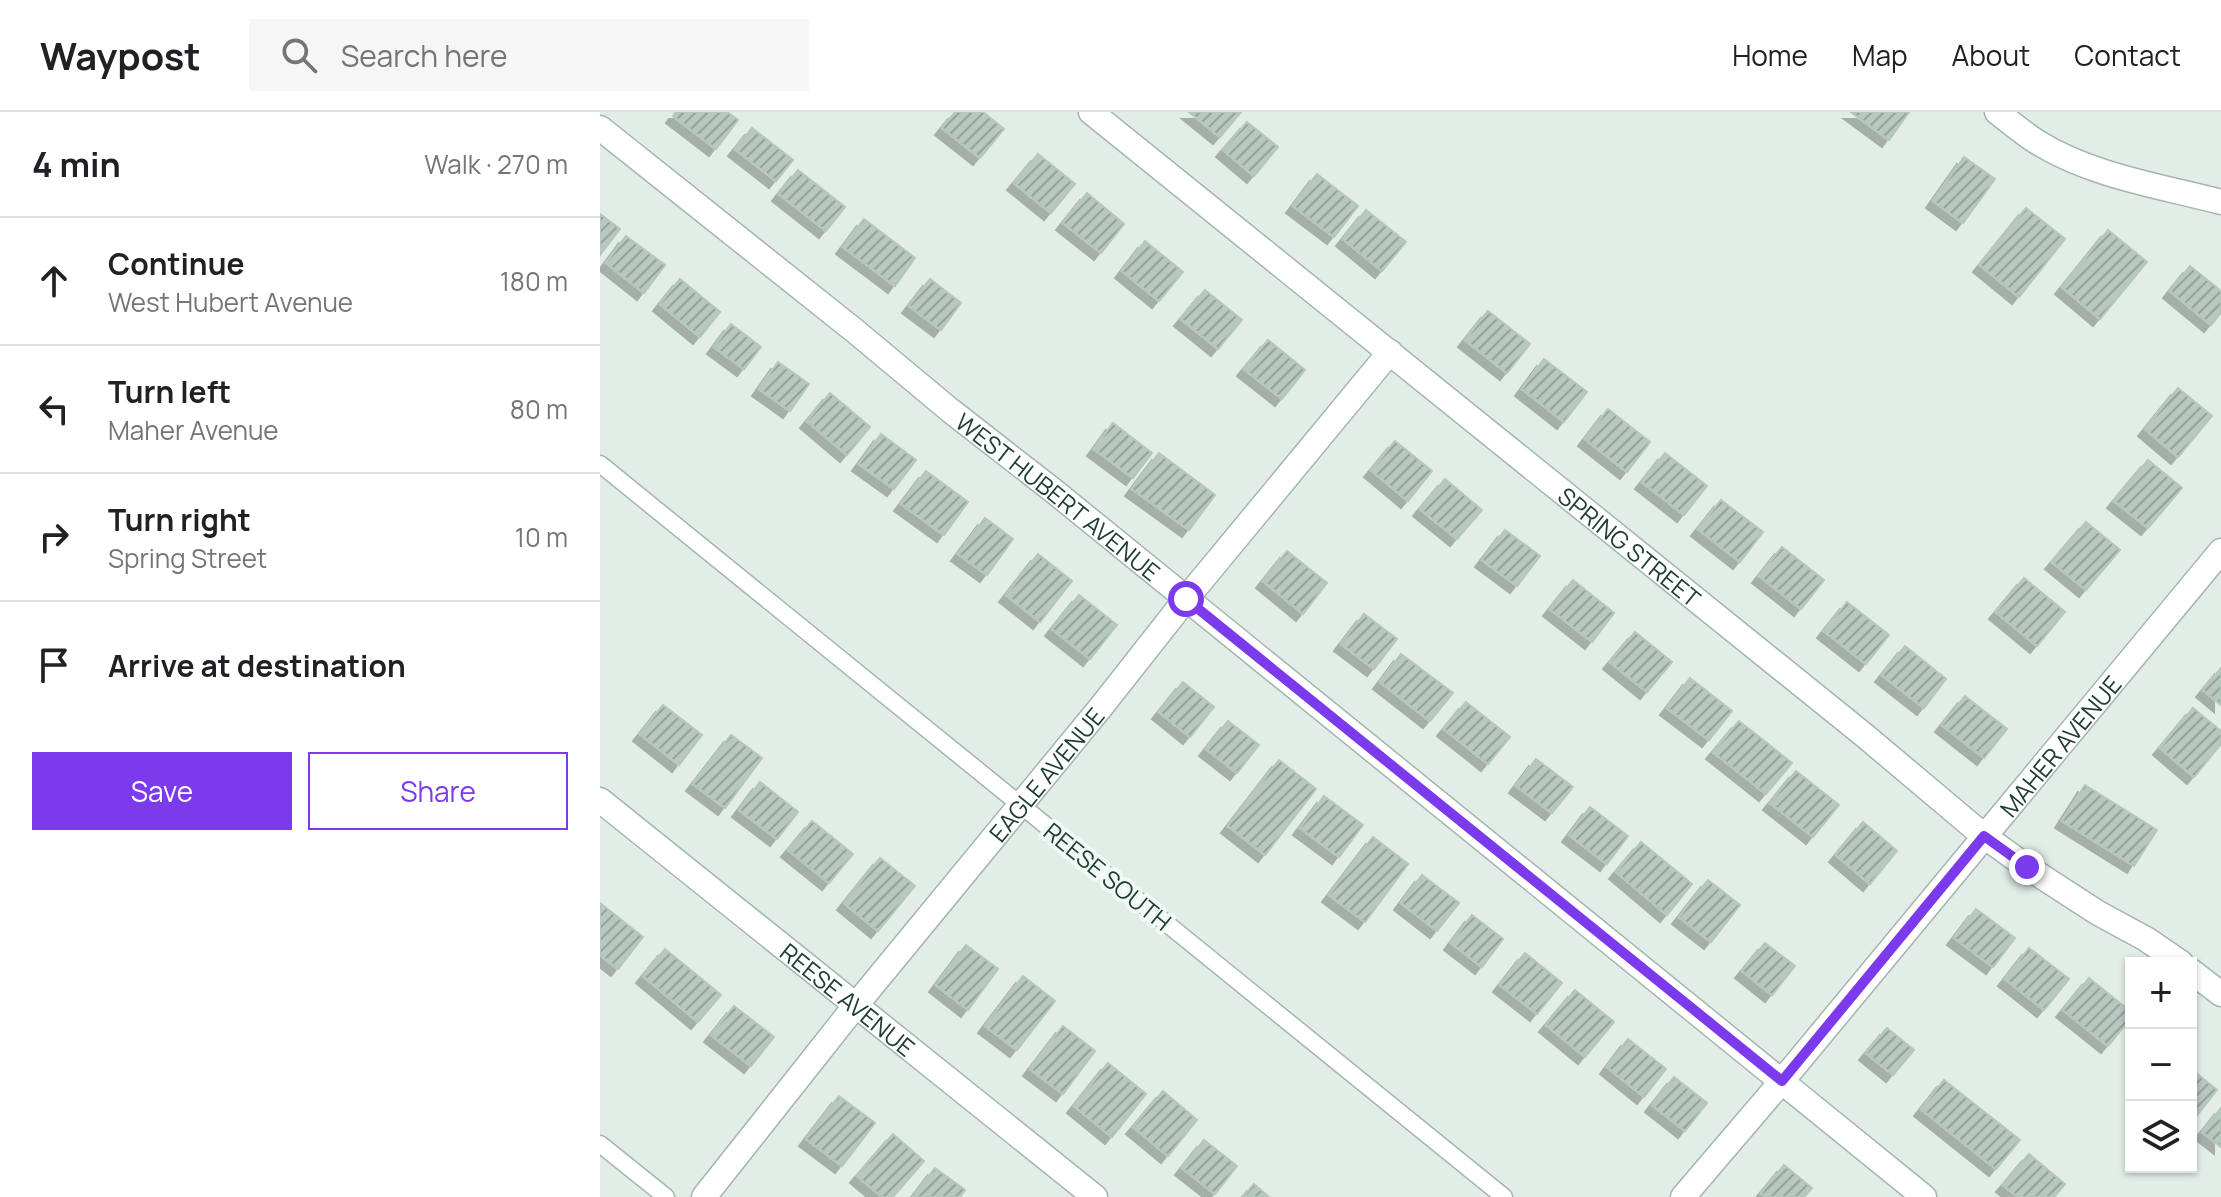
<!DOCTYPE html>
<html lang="en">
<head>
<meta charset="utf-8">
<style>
  body { margin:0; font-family:Manrope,sans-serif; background:#f6f6f6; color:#202124 }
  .controls { position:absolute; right:24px; bottom:24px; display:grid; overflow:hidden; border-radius:0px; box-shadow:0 2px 6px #0004 }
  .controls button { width:72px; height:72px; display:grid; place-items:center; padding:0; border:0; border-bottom:2px solid #e0e0e0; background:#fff; color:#202124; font:40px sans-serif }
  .stop { position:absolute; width:24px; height:24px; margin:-18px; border:6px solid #7c3aed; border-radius:50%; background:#fff }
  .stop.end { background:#7c3aed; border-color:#fff; box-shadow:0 2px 8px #0008 }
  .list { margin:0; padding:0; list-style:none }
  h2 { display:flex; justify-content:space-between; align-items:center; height:104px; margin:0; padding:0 32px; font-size:34px }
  h2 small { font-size:26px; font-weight:400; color:#757577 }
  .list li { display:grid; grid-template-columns:52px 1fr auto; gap:24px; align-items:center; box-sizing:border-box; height:128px; padding:0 32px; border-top:2px solid #e0e0e0 }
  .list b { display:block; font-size:30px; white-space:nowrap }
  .list p { margin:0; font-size:26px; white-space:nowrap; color:#757577 }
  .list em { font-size:26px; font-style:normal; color:#757577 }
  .actions { display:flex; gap:16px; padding:24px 32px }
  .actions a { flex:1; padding:18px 0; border:2px solid #7c3aed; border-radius:0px; text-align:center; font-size:28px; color:#7c3aed }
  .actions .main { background:#7c3aed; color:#fff }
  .icon { flex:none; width:44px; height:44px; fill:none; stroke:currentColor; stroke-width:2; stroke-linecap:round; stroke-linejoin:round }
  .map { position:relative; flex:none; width:1621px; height:1085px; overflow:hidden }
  header { display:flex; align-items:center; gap:48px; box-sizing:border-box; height:112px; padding:0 40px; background:#fff; border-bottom:2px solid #e0e0e0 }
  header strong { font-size:38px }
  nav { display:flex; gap:44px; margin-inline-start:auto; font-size:28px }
  .search { width:560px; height:72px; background:#f6f6f6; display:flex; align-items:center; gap:20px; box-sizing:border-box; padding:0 28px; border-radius:0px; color:#757577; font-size:30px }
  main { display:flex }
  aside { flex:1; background:#fff }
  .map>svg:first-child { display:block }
  .building { fill:url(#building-hatch); stroke:#b4c7be; stroke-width:2; filter:url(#shadow) }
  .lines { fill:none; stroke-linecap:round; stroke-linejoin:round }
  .service-casing { stroke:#a4b5ae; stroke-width:19 }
  .minor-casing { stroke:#a4b5ae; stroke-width:27 }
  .tertiary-casing { stroke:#a4b5ae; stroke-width:27 }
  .service { stroke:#fff; stroke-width:16 }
  .minor { stroke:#fff; stroke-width:24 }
  .tertiary { stroke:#fff; stroke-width:24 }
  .route { stroke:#7c3aed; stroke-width:10 }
  .labels { text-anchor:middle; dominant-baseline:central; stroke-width:8; stroke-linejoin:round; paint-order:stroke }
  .street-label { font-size:24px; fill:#213e35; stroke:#f2f9f5 }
</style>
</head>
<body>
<header>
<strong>Waypost</strong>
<div class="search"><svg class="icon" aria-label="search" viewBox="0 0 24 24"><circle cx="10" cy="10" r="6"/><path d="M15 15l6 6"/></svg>Search here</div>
<nav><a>Home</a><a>Map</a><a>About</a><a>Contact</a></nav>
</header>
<main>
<aside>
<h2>4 min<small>Walk · 270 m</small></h2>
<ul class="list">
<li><svg class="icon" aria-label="ahead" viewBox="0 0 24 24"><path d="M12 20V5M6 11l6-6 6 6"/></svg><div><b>Continue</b><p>West Hubert Avenue</p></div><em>180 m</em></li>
<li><svg class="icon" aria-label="left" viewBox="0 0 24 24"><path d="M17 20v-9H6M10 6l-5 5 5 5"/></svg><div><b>Turn left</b><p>Maher Avenue</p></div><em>80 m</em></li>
<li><svg class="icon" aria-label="right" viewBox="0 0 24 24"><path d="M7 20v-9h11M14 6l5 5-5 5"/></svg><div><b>Turn right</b><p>Spring Street</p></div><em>10 m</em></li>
<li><svg class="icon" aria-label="arrive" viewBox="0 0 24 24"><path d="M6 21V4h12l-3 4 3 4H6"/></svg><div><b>Arrive at destination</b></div></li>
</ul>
<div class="actions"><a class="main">Save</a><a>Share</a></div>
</aside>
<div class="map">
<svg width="1621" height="1085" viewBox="0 0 1621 1085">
  <defs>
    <pattern id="building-hatch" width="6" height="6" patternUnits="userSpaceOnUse" patternTransform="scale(2)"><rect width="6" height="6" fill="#b7c8c0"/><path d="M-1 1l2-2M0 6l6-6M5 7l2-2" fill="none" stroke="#94a49d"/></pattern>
    <filter id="shadow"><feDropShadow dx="-7" dy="7" stdDeviation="0" flood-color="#0004"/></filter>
  </defs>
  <rect width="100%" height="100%" fill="#e2ede7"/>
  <path class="building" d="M 76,0 L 127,0 L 138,8 L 116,37 L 73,4 Z
    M 355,0 L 383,0 L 404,17 L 380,46 L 342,16 Z
    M 589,0 L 641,0 L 620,25 Z
    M 1251,0 L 1309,0 L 1289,28 Z
    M 647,10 L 678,35 L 654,64 L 623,38 Z
    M 152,16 L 193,48 L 176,69 L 135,37 Z
    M 438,42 L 475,72 L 451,101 L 414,71 Z
    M 1364,45 L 1395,67 L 1363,111 L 1333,89 Z
    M 198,58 L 245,95 L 226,119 L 179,82 Z
    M 717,62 L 758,94 L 734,125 L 693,94 Z
    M 487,81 L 524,112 L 501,141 L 463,111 Z
    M 1426,96 L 1465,127 L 1419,185 L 1380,153 Z
    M 766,98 L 806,130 L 782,159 L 743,127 Z
    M 0,102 L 20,117 L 0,143 Z
    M 264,107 L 315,146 L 295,174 L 243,135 Z
    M 1508,118 L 1547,150 L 1500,207 L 1462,175 Z
    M 26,124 L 65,153 L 44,181 L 6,151 Z
    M 545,129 L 583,160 L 559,189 L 522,159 Z
    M 1590,154 L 1621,179 L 1621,201 L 1611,213 L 1570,179 Z
    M 80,167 L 120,200 L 100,225 L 60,192 Z
    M 330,167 L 361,191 L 341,218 L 309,194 Z
    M 605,178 L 642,208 L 618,237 L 581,207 Z
    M 888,199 L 930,232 L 907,261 L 865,228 Z
    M 131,212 L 161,235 L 144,257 L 114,235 Z
    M 668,228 L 705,258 L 682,287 L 644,257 Z
    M 944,247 L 987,280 L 964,310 L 922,277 Z
    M 178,250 L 209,272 L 190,299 L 159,277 Z
    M 1578,276 L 1612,304 L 1578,345 L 1545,317 Z
    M 230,281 L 270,315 L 247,343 L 207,309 Z
    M 1008,297 L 1050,330 L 1027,360 L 985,327 Z
    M 513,311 L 552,341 L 533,366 L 494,337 Z
    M 281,322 L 316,348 L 294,377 L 259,352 Z
    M 795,329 L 832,359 L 808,389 L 771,358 Z
    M 559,341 L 615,383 L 589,418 L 532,377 Z
    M 1065,341 L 1107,374 L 1084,403 L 1042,370 Z
    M 1548,348 L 1582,376 L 1548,416 L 1514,389 Z
    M 326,359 L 368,390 L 344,423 L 301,392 Z
    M 845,367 L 882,398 L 857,427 L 820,397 Z
    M 1121,388 L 1163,420 L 1140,450 L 1098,417 Z
    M 385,406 L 413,427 L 387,463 L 358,442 Z
    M 1486,410 L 1520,438 L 1486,478 L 1452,450 Z
    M 905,418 L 940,444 L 917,474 L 882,448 Z
    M 1182,435 L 1224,468 L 1201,497 L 1159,464 Z
    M 687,439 L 727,471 L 703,502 L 663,469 Z
    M 438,442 L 472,469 L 440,510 L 406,483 Z
    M 1424,466 L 1465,500 L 1437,534 L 1396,500 Z
    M 973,468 L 1014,501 L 992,530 L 950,497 Z
    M 479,483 L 517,513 L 490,547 L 452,517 Z
    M 1247,490 L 1289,523 L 1266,552 L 1224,519 Z
    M 764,502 L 797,527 L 774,557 L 741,532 Z
    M 1035,520 L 1072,550 L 1047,580 L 1010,550 Z
    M 1305,534 L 1346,567 L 1324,596 L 1282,563 Z
    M 801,542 L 853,581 L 830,609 L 780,570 Z
    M 1621,556 L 1621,593 L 1603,578 Z
    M 1090,566 L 1132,599 L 1109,628 L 1067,596 Z
    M 583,570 L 614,595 L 590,625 L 559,600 Z
    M 1365,584 L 1407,617 L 1384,646 L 1342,613 Z
    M 866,590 L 910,625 L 888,652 L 844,617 Z
    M 63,593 L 102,623 L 79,653 L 40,622 Z
    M 1593,596 L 1621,619 L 1621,632 L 1594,665 L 1560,636 Z
    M 628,609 L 659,633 L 637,661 L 606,637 Z
    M 1139,609 L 1192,651 L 1166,682 L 1113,640 Z
    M 131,623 L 162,646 L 125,696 L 93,672 Z
    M 936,647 L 973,675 L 952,701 L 916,674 Z
    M 679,648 L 716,677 L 665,743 L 628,714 Z
    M 1196,659 L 1239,693 L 1213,725 L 1170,691 Z
    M 160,670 L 198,700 L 177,727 L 139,698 Z
    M 1485,673 L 1557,718 L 1534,754 L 1462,709 Z
    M 724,684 L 763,713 L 739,745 L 700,716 Z
    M 990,695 L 1028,724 L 1007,752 L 969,723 Z
    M 212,709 L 253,742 L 229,771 L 188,738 Z
    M 1263,710 L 1297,739 L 1270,772 L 1236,743 Z
    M 773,725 L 808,752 L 765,810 L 729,783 Z
    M 1041,730 L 1092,772 L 1067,803 L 1016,760 Z
    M 280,746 L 315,774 L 278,819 L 244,791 Z
    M 822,763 L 859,791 L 837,819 L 801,791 Z
    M 1108,768 L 1140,793 L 1111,830 L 1079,805 Z
    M 0,791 L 43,825 L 18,857 L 0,843 Z
    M 1376,797 L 1415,826 L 1393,855 L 1354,826 Z
    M 872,803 L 903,827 L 882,855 L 851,831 Z
    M 1165,831 L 1195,854 L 1172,883 L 1142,859 Z
    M 366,833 L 398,857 L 368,898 L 336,873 Z
    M 1429,836 L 1469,867 L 1444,898 L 1405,867 Z
    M 65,837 L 121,883 L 98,910 L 43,864 Z
    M 925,841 L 962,871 L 937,902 L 900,873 Z
    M 423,864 L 455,889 L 417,938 L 385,914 Z
    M 1489,866 L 1531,900 L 1531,906 L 1508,934 L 1463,898 Z
    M 975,878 L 1014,910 L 985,945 L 946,913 Z
    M 134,894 L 174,925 L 151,954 L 111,923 Z
    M 463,914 L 495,939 L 463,982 L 430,957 Z
    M 1287,916 L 1314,938 L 1293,963 L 1266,941 Z
    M 1028,927 L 1066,957 L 1044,985 L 1007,955 Z
    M 508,951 L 546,982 L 512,1025 L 474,994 Z
    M 1591,957 L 1617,978 L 1591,1011 Z
    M 1074,965 L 1107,991 L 1085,1019 L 1052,993 Z
    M 1344,968 L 1420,1028 L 1396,1057 L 1321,997 Z
    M 563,979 L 597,1008 L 568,1044 L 533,1015 Z
    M 239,984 L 275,1011 L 242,1054 L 206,1027 Z
    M 1621,996 L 1621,1035 L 1602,1020 Z
    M 293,1022 L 324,1049 L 293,1085 L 282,1085 L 257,1064 Z
    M 604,1028 L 637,1054 L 615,1082 L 582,1056 Z
    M 1429,1042 L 1465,1072 L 1454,1085 L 1418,1085 L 1403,1073 Z
    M 1184,1053 L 1212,1076 L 1204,1085 L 1166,1085 L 1161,1081 Z
    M 335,1056 L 365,1078 L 360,1085 L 313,1085 Z
    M 654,1072 L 669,1085 L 643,1085 Z"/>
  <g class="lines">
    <defs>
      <path id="service" d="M 0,352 L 904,1085
        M 0,1032 L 66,1085"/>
      <g id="minor">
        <path id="s1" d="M 491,0 L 1264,623 L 1384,724 L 1427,755 L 1498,801 L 1546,827 L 1581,851"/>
        <path d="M 1397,0 C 1410,10 1423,21 1437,30 C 1492,64 1560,74 1621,90"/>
        <path id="s2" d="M 0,16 L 255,219 L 351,299 L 455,380 L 1324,1085"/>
        <path d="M 1591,859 L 1621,882"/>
        <path id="s3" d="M 104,1085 L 256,893 L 501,595 L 586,487 L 790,240"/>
        <path id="s4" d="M 1083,1085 L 1182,969 L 1621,439"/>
      </g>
      <g id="tertiary">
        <path id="s5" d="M 0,688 L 495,1085"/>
      </g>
    </defs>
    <use href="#service" class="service-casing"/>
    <use href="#minor" class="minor-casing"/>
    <use href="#tertiary" class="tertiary-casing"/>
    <use href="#service" class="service"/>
    <use href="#minor" class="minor"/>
    <use href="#tertiary" class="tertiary"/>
  </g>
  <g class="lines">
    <path class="route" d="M 586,487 L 1182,969 L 1384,724 L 1427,755"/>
  </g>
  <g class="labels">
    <g class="street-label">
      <text stroke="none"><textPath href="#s2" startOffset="588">WEST HUBERT AVENUE</textPath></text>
      <text stroke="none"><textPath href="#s1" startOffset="692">SPRING STREET</textPath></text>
      <text stroke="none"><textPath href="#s4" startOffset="588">MAHER AVENUE</textPath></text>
      <text stroke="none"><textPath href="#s3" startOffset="544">EAGLE AVENUE</textPath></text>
      <text transform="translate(508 764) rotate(39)">REESE SOUTH</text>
      <text stroke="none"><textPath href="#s5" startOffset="318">REESE AVENUE</textPath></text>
    </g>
  </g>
</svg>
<div class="controls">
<button>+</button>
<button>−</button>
<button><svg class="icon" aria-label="layers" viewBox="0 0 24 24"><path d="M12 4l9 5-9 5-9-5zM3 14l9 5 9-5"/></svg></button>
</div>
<div class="stop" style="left:586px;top:487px"></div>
<div class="stop end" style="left:1427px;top:755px"></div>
</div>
</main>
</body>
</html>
